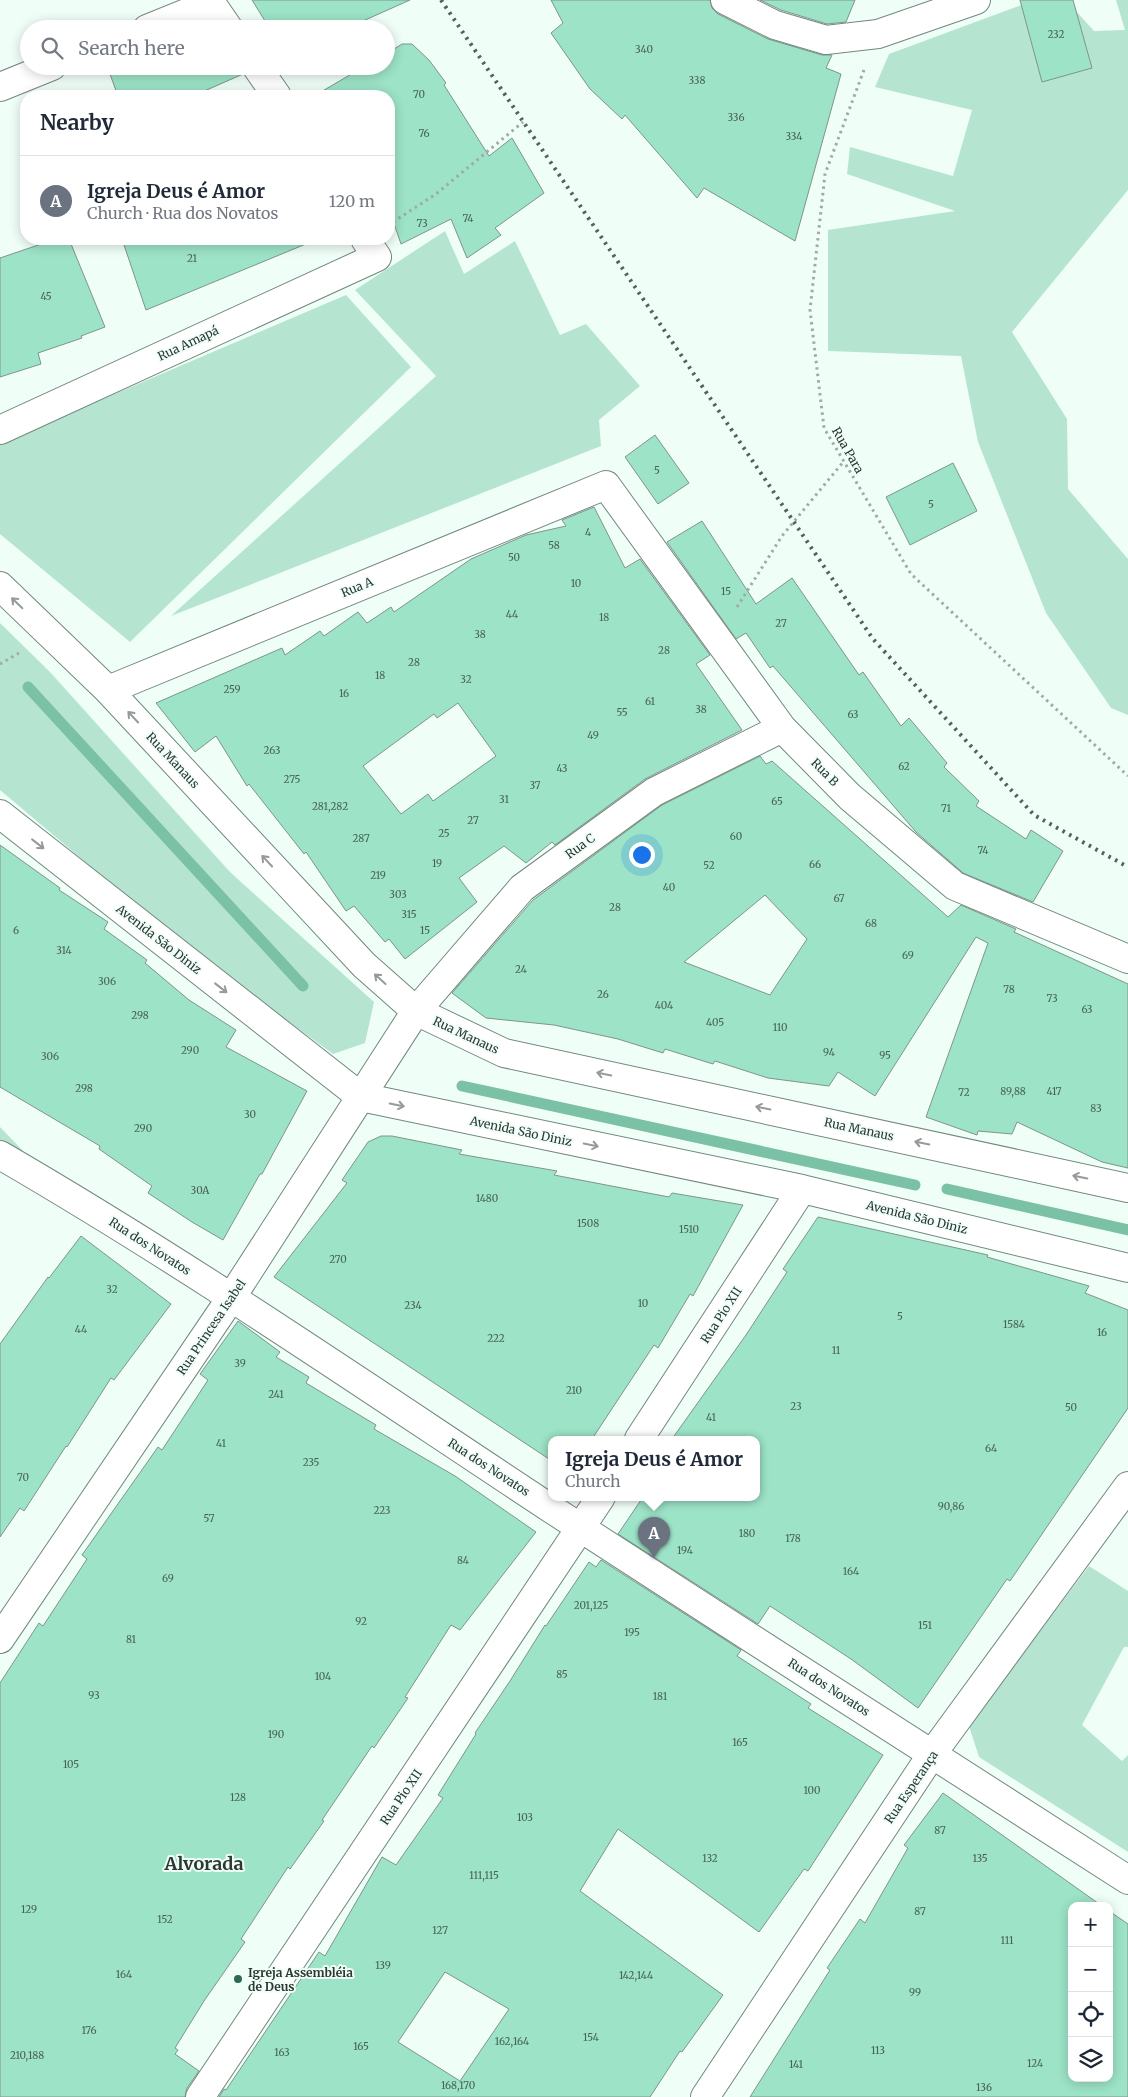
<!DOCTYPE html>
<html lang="en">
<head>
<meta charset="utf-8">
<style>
  body { margin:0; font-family:Merriweather,serif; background:#f6f6f7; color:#1f2937 }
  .controls { position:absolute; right:15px; bottom:15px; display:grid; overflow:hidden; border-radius:10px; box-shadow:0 2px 12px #0003 }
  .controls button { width:45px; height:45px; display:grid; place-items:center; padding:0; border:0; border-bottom:1px solid #e0e1e3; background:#fff; color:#1f2937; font:25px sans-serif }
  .you { position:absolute; left:641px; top:854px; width:18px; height:18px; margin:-12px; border:4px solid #fff; border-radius:50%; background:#1a73e8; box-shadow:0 0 0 8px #1a73e833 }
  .badge { display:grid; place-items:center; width:32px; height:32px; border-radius:50%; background:#0b8043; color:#fff; font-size:16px; font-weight:700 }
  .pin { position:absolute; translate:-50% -41px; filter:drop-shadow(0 1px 2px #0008) }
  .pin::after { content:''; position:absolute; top:26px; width:18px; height:15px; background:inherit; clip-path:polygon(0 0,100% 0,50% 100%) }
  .popup { position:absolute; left:548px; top:1436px; width:212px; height:65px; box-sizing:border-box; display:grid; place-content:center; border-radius:10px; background:#fff; filter:drop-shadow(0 1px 4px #0005); font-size:16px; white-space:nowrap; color:#747a83 }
  .popup b { font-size:19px; color:#1f2937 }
  .popup::after { content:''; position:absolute; left:50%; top:100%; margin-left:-10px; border:10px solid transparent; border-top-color:#fff }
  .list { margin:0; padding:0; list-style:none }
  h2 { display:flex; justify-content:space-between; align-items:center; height:65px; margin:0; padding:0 20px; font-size:21px }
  h2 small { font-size:16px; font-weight:400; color:#747a83 }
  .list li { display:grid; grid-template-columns:32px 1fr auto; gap:15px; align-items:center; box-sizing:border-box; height:90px; padding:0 20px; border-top:1px solid #e0e1e3 }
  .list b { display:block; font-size:19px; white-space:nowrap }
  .list p { margin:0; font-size:16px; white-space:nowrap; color:#747a83 }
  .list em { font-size:16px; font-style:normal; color:#747a83 }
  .icon { flex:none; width:28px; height:28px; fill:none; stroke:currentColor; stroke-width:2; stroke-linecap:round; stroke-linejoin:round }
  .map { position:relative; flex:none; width:1128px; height:2097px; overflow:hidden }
  .search { position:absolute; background:#fff; box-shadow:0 2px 12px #0003; left:20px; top:20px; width:375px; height:55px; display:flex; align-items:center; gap:12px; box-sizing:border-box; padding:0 18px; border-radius:28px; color:#747a83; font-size:19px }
  .panel { position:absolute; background:#fff; box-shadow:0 2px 12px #0003; left:20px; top:90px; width:375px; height:155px; border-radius:20px }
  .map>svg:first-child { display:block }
  .green { fill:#b5e5d1 }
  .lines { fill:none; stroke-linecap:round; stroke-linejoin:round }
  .stream { stroke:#7bc1a6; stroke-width:11 }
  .building { fill:#9ce3c7; stroke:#7e958b; fill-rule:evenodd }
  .minor-casing { stroke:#72887f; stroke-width:30 }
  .path { stroke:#9faba6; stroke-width:3; stroke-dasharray:2.5 4; stroke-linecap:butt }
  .minor { stroke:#fff; stroke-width:28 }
  .rail { stroke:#56615c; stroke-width:4; stroke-dasharray:2.5 5; stroke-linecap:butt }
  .oneway { stroke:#969b99 }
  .poi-dot { fill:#2d6954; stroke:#f0fef8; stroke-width:2 }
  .labels { text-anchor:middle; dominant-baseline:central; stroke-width:4; stroke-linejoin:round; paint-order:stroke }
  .number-label { font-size:10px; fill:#496258 }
  .street-label { font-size:12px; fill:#2d3733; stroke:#f0fef8 }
  .poi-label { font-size:12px; font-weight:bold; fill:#2d3733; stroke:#f0fef8; text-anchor:start }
  .district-label { font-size:18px; font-weight:bold; fill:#2d3733; stroke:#f0fef8 }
</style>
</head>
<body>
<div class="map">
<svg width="1128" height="2097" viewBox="0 0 1128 2097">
  <rect width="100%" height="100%" fill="#f0fef8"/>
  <path class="green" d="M 1035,0 L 1066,0 L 1094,31 L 1125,30 L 1116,0 L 1128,0 L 1128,190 L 1012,332 L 1067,419 L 1068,489 L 1128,559 L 1128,715 L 1111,708 L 1046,613 L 978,442 L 961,356 L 828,351 L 828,230 L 955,211 L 847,174 L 850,147 L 953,176 L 972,110 L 875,87 L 889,54 Z
    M 445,231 L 464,274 L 515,241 L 560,335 L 586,324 L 640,386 L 599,420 L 601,446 L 171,616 L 436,376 L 355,290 Z
    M 346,295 L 411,367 L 130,642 L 0,534 L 0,443 Z
    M 0,623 L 50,672 L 230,872 L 374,1002 L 365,1043 L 333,1054 L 180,942 L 0,790 Z
    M 0,1127 L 24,1152 L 0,1141 Z
    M 1089,1566 L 1128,1591 L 1128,1647 L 1124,1647 L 1082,1725 L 1122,1761 L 1128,1755 L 1128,1852 L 979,1757 L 969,1726 Z"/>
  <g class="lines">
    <path class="stream" d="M 28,687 L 303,986
      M 462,1086 L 915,1185
      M 947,1189 L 1128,1230"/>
  </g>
  <path class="building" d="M 252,0 L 410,0 L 345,29 L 270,29 Z
    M 551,0 L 710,0 L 712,8 L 718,14 L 768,39 L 822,55 L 832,55 L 826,68 L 841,74 L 795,241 L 704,188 L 697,198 L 625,115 L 622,119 L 590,89 L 551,33 L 563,23 Z
    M 760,0 L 855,0 L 846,22 L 827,24 L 781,10 Z
    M 1020,0 L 1073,0 L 1092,68 L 1042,82 Z
    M 402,44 L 412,44 L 429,60 L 446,83 L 444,85 L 489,156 L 512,138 L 544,193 L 495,228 L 501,235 L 467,258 L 451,219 L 401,244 L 389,209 L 389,96 L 314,96 L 365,66 L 386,66 L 386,54 Z
    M 107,66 L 241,66 L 243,74 L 193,96 L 118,96 Z
    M 56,239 L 69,239 L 105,327 L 81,336 L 82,338 L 38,353 L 41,364 L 0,377 L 0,258 Z
    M 122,239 L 318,239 L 146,310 Z
    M 655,435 L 689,483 L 658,504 L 625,457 Z
    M 953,463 L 977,511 L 910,545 L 886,497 Z
    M 594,507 L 625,568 L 640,559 L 710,655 L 696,664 L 742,730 L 645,779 L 555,845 L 552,842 L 526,863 L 504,846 L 459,878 L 477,902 L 405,959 L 389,939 L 385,942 L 354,906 L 346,911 L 306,852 L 304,854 L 249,784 L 247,786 L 216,736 L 195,752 L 156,703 L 282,648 L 285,655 L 320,631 L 324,636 L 358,612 L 367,623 L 391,607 L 394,612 L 471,559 L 526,535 L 566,526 L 562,520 ZM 458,703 L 496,756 L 433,801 L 428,794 L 401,814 L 363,766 L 434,714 L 437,718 Z
    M 702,521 L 756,604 L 792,578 L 859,675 L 863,672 L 901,726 L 909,718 L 947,763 L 944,767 L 979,801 L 976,806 L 1026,839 L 1031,830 L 1063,851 L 1033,902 L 963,873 L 916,832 L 773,666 L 770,668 L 746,633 L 736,639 L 667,542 Z
    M 760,756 L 766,764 L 772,761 L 948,917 L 961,905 L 1016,929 L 1014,932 L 1128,984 L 1128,1168 L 1102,1162 L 1017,1122 L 1012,1134 L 978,1131 L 977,1135 L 926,1117 L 988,943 L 976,937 L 875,1096 L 838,1072 L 829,1086 L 768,1078 L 715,1061 L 713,1064 L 665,1049 L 663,1053 L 618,1039 L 554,1025 L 486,1018 L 452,993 L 533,900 L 662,805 ZM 765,895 L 807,939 L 770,995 L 684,962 Z
    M 0,845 L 60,888 L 59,890 L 108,922 L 104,929 L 147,960 L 145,963 L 189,1000 L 236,1030 L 226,1047 L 307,1091 L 262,1174 L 260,1174 L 223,1240 L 192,1222 L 148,1193 L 152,1186 L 99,1149 L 100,1146 L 0,1087 Z
    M 381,1136 L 392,1136 L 462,1150 L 459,1154 L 557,1171 L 554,1175 L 669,1197 L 672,1193 L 743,1205 L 693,1296 L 690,1294 L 658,1348 L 654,1345 L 592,1439 L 552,1439 L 552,1461 L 274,1277 L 347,1183 L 342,1180 L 368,1142 Z
    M 818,1217 L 988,1255 L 987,1257 L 1089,1286 L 1085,1293 L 1128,1310 L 1128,1408 L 1010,1581 L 1007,1579 L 918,1708 L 851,1659 L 770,1606 L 758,1624 L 618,1534 L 643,1497 L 756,1497 L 756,1439 L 672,1439 L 746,1335 L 787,1272 L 783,1269 Z
    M 81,1236 L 171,1304 L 114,1380 L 111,1378 L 67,1447 L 66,1446 L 24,1511 L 20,1508 L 0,1537 L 0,1344 L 48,1277 L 49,1278 Z
    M 238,1321 L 280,1352 L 276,1357 L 309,1377 L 306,1383 L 376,1425 L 374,1429 L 455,1476 L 536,1532 L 460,1630 L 451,1625 L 405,1697 L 408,1698 L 374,1748 L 372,1746 L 322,1820 L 324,1821 L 290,1869 L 288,1867 L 241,1939 L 245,1942 L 204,2001 L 175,2048 L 178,2050 L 175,2054 L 199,2071 L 187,2088 L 185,2097 L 0,2097 L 0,1683 L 39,1623 L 43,1626 L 87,1559 L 82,1555 L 158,1447 L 162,1450 L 208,1380 L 200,1374 Z
    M 601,1560 L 741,1650 L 737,1656 L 811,1704 L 808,1708 L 883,1755 L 808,1871 L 804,1869 L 759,1932 L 618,1829 L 580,1891 L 723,1995 L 682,2052 L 680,2051 L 650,2097 L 219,2097 L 224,2089 L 226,2090 L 319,1952 L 325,1956 L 382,1857 L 396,1865 L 443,1798 L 438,1795 L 476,1734 L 475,1733 L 510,1681 L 545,1625 L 546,1626 L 589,1562 L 596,1567 ZM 445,1972 L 509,2009 L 460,2081 L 398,2042 Z
    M 943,1793 L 1102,1906 L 1072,1906 L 1072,2078 L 1109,2078 L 1109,1911 L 1128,1924 L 1128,2097 L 750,2097 L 830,1970 L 827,1968 L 860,1919 L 865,1923 L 908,1848 L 904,1845 Z"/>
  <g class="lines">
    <defs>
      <path id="minor" d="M 209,0 L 229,29
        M 725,0 L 775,25 L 826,40 L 878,34 L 976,0
        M 147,29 L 211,3
        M 256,66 L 277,96
        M 0,87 L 52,66
        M 0,430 L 377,257 L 365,239
        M 0,586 L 108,690 L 364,965 L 416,1011 L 504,1053 L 1128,1188
        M 108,690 L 606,485 L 782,728 L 850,797 L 955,886 L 1128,959
        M 0,814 L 361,1097 L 802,1189 L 1128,1268
        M 0,1155 C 188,1264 368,1388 550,1508 C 742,1633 935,1756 1128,1880
        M 639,1439 L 802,1189
        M 0,1639 L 231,1298 L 416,1011 L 522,888 L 654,792 L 782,728
        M 200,2097 L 601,1497
        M 705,2097 L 932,1754 L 1128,1486"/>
    </defs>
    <use href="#minor" class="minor-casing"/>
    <path class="path" d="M 864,70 L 825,174 L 810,310 L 824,428 L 911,574 L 1128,776
      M 393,222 L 436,194 L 523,122
      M 737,607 L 782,536 L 844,461
      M 0,664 L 19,653"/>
    <use href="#minor" class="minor"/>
    <path class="rail" d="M 441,0 L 873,639 L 1034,815 L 1128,867"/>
  </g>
  <defs><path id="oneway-shaft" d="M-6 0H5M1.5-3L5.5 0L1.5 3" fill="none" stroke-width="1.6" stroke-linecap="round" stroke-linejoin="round" transform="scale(1.25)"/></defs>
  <g class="oneway">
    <use href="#oneway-shaft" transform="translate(17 603) rotate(-136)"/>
    <use href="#oneway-shaft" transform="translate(133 717) rotate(-133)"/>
    <use href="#oneway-shaft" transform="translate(38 844) rotate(38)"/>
    <use href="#oneway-shaft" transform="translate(267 861) rotate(-133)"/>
    <use href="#oneway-shaft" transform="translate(380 979) rotate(-138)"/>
    <use href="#oneway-shaft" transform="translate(221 988) rotate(38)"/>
    <use href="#oneway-shaft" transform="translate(604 1074) rotate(-168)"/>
    <use href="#oneway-shaft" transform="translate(397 1105) rotate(12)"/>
    <use href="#oneway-shaft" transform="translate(763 1108) rotate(-168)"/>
    <use href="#oneway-shaft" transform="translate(922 1143) rotate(-168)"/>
    <use href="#oneway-shaft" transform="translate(591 1145) rotate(12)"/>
    <use href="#oneway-shaft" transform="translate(1080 1177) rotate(-168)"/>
  </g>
  <circle class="poi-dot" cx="238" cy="1979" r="5"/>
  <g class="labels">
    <g class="number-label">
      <text x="1056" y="34">232</text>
      <text x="644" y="49">340</text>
      <text x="697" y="80">338</text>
      <text x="419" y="94">70</text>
      <text x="736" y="117">336</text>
      <text x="424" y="133">76</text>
      <text x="794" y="136">334</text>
      <text x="468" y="218">74</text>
      <text x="422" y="223">73</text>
      <text x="192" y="258">21</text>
      <text x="46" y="296">45</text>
      <text x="657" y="470">5</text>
      <text x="931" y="504">5</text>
      <text x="588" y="532">4</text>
      <text x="554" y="545">58</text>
      <text x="514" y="557">50</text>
      <text x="576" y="583">10</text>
      <text x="726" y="591">15</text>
      <text x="512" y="614">44</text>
      <text x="604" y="617">18</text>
      <text x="781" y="623">27</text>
      <text x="480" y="634">38</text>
      <text x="664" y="650">28</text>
      <text x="414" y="662">28</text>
      <text x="380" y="675">18</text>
      <text x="466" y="679">32</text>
      <text x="232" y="689">259</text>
      <text x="344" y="693">16</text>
      <text x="650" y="701">61</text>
      <text x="701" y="709">38</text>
      <text x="622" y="712">55</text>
      <text x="853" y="714">63</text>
      <text x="593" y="735">49</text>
      <text x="272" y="750">263</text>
      <text x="904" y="766">62</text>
      <text x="562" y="768">43</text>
      <text x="292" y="779">275</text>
      <text x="535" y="785">37</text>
      <text x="504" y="799">31</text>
      <text x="777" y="801">65</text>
      <text x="330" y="806">281,282</text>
      <text x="946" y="808">71</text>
      <text x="473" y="820">27</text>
      <text x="444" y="833">25</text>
      <text x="736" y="836">60</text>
      <text x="361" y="838">287</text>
      <text x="983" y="850">74</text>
      <text x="437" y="863">19</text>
      <text x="815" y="864">66</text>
      <text x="709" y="865">52</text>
      <text x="378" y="875">219</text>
      <text x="669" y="887">40</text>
      <text x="398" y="894">303</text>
      <text x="839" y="898">67</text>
      <text x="615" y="907">28</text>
      <text x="409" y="914">315</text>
      <text x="871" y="923">68</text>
      <text x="16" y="930">6</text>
      <text x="425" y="930">15</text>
      <text x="64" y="950">314</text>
      <text x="908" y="955">69</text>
      <text x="521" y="969">24</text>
      <text x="107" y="981">306</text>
      <text x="1009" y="989">78</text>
      <text x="603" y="994">26</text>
      <text x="1052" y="998">73</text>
      <text x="664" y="1005">404</text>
      <text x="1087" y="1009">63</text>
      <text x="140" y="1015">298</text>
      <text x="715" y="1022">405</text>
      <text x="780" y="1027">110</text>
      <text x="190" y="1050">290</text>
      <text x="829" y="1052">94</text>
      <text x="885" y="1055">95</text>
      <text x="50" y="1056">306</text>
      <text x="84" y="1088">298</text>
      <text x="1013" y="1091">89,88</text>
      <text x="1054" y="1091">417</text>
      <text x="964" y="1092">72</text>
      <text x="1096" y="1108">83</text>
      <text x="250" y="1114">30</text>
      <text x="143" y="1128">290</text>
      <text x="200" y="1190">30A</text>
      <text x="487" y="1198">1480</text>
      <text x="588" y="1223">1508</text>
      <text x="689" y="1229">1510</text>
      <text x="338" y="1259">270</text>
      <text x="112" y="1289">32</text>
      <text x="643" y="1303">10</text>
      <text x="413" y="1305">234</text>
      <text x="900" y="1316">5</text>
      <text x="1014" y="1324">1584</text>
      <text x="81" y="1329">44</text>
      <text x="1102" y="1332">16</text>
      <text x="496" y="1338">222</text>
      <text x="836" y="1350">11</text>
      <text x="240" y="1363">39</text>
      <text x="574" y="1390">210</text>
      <text x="276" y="1394">241</text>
      <text x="796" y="1406">23</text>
      <text x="1071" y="1407">50</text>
      <text x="711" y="1417">41</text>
      <text x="221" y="1443">41</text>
      <text x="991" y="1448">64</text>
      <text x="311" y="1462">235</text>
      <text x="23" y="1477">70</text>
      <text x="951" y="1506">90,86</text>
      <text x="382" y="1510">223</text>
      <text x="209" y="1518">57</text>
      <text x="747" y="1533">180</text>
      <text x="793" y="1538">178</text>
      <text x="685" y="1550">194</text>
      <text x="463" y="1560">84</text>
      <text x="851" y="1571">164</text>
      <text x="168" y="1578">69</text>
      <text x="591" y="1605">201,125</text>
      <text x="361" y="1621">92</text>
      <text x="925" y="1625">151</text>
      <text x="632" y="1632">195</text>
      <text x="131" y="1639">81</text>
      <text x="562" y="1674">85</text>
      <text x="323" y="1676">104</text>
      <text x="94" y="1695">93</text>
      <text x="660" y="1696">181</text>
      <text x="276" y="1734">190</text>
      <text x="740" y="1742">165</text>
      <text x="71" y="1764">105</text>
      <text x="812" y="1790">100</text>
      <text x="238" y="1797">128</text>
      <text x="525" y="1817">103</text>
      <text x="940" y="1830">87</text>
      <text x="710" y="1858">132</text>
      <text x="980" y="1858">135</text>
      <text x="484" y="1875">111,115</text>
      <text x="29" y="1909">129</text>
      <text x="920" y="1911">87</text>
      <text x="165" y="1919">152</text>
      <text x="440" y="1930">127</text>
      <text x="1007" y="1940">111</text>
      <text x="383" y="1965">139</text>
      <text x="124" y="1974">164</text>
      <text x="636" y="1975">142,144</text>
      <text x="915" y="1992">99</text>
      <text x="89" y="2030">176</text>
      <text x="591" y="2037">154</text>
      <text x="512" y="2041">162,164</text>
      <text x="361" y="2046">165</text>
      <text x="878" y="2050">113</text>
      <text x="282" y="2052">163</text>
      <text x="27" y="2055">210,188</text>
      <text x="1035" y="2063">124</text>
      <text x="796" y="2064">141</text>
      <text x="458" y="2085">168,170</text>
      <text x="984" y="2087">136</text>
    </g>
    <g class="street-label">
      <text transform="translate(188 343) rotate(-25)">Rua Amapá</text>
      <text transform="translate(848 450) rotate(60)">Rua Para</text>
      <text transform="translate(357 587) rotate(-22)">Rua A</text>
      <text transform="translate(173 760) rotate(47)">Rua Manaus</text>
      <text transform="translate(825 772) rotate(45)">Rua B</text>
      <text transform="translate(580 846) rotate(-36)">Rua C</text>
      <text transform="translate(159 939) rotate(38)">Avenida São Diniz</text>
      <text transform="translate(466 1035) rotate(25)">Rua Manaus</text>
      <text transform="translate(859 1129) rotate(12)">Rua Manaus</text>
      <text transform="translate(521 1131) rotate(12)">Avenida São Diniz</text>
      <text transform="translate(917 1217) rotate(14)">Avenida São Diniz</text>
      <text transform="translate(150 1246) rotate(33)">Rua dos Novatos</text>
      <text transform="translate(721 1315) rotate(-57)">Rua Pio XII</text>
      <text transform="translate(211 1327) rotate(-56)">Rua Princesa Isabel</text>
      <text transform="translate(489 1467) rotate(33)">Rua dos Novatos</text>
      <text transform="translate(829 1687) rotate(33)">Rua dos Novatos</text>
      <text transform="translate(911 1787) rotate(-56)">Rua Esperança</text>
      <text transform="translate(401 1797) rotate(-56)">Rua Pio XII</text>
    </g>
    <g class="poi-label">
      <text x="248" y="1972">Igreja Assembléia<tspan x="248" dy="14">de Deus</tspan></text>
    </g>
    <g class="district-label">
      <text x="204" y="1863">Alvorada</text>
    </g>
  </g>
</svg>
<div class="controls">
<button>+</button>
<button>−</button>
<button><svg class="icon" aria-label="locate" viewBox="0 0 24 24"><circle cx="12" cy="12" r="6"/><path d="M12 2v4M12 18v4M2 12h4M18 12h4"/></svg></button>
<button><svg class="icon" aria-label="layers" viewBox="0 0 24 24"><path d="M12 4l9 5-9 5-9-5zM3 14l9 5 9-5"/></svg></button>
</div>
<div class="you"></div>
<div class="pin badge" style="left:654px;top:1558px;background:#6b7280">A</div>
<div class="popup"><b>Igreja Deus é Amor</b>Church</div>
<div class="search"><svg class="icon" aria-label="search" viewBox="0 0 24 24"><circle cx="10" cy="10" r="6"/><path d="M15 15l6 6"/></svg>Search here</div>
<section class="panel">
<h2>Nearby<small></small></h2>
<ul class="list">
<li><span class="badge" style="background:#6b7280">A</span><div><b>Igreja Deus é Amor</b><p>Church · Rua dos Novatos</p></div><em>120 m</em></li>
</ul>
</section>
</div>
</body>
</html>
